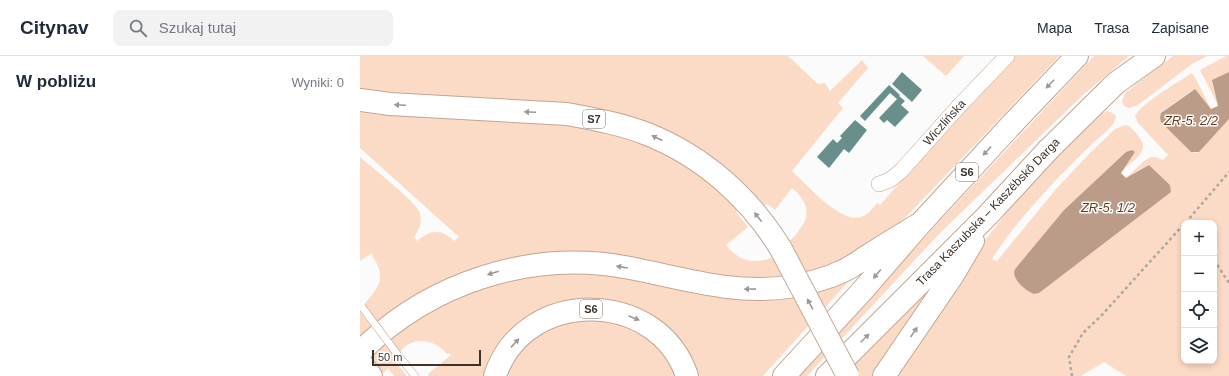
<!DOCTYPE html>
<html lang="pl">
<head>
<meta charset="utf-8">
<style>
  body { margin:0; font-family:Helvetica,sans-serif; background:#f2f2f3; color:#1f2937 }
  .controls { position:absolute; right:12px; bottom:12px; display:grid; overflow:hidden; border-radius:8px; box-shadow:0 2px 6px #0003 }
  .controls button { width:36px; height:36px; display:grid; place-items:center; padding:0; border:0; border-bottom:1px solid #e0e1e3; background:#fff; color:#1f2937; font:20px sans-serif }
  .scale { position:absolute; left:12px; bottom:10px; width:109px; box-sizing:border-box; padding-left:4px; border:2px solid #3e332b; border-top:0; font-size:11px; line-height:14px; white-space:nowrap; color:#3e332b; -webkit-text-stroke:3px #fff; paint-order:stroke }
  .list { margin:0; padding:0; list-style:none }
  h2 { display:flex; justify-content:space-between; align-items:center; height:52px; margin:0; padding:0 16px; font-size:17px }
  h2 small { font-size:13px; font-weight:400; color:#747a83 }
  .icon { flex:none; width:22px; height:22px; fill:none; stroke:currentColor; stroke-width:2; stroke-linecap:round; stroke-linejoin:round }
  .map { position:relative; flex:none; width:869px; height:320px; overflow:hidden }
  header { display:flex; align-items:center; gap:24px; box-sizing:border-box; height:56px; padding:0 20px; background:#fff; border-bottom:1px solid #e0e1e3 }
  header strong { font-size:19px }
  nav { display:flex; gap:22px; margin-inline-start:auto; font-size:14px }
  .search { width:280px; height:36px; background:#f2f2f3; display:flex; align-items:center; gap:10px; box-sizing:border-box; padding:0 14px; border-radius:8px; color:#747a83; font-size:15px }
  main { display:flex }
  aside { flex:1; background:#fff }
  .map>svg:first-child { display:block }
  .green { fill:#fbdbc5; fill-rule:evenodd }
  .water { fill:#bb9c88 }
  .building { fill:#698f8d }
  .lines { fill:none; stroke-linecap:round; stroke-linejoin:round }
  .lane-casing { stroke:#c2a693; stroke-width:8 }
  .street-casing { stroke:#c2a693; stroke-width:16 }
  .primary-casing { stroke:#c2a693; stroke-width:24 }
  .highway-casing { stroke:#c2a693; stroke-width:24 }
  .path { stroke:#aca7a4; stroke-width:2.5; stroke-dasharray:3 3; stroke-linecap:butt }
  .lane { stroke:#fff; stroke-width:7 }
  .street { stroke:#fff; stroke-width:15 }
  .primary { stroke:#fff; stroke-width:22 }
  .highway { stroke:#fff; stroke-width:22 }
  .lane-bridge-casing { stroke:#c2a693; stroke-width:8; stroke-linecap:butt }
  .highway-bridge-casing { stroke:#c2a693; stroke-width:24; stroke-linecap:butt }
  .lane-bridge { stroke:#fff; stroke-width:7 }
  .highway-bridge { stroke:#fff; stroke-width:22 }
  .oneway { fill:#9e9995 }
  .labels { text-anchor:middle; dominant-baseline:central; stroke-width:3; stroke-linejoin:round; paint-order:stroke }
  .shield { fill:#fff; stroke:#78706b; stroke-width:1 }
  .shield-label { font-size:11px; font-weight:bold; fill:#3e332b }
  .street-label { font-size:12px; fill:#3e332b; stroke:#fff }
  .water-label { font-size:13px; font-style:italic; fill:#673c1c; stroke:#fff }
</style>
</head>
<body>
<header>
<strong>Citynav</strong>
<div class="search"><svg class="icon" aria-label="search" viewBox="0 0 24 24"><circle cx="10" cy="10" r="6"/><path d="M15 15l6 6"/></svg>Szukaj tutaj</div>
<nav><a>Mapa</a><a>Trasa</a><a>Zapisane</a></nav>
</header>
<main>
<aside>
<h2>W pobliżu<small>Wyniki: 0</small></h2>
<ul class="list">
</ul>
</aside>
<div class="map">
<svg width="869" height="320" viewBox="0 0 869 320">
  <rect width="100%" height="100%" fill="#fbfbfb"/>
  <path class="green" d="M 0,0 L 428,0 L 458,28 L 465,27 L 470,35 L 502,4 L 508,12 L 478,47 L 483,52 L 432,115 C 446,128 481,168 501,161 C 508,159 513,152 517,147 L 520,149 L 625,30 L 655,0 L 699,0 L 546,161 L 526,178 L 474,209 L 439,219 L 393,224 L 198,198 L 0,284 L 0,253 C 15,235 30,224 12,200 L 13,199 L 12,197 L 0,205 L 0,101 C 11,111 54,144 59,155 C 63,164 60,173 54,181 L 57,185 C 70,174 81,172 94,185 L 99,181 L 0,92 L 0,55 L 214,69 L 268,82 L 304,96 L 341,119 L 377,151 L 376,156 L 388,171 L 366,189 C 378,204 392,209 411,202 C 417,200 423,192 427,188 C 446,169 457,153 432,132 L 415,154 L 407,148 L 402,151 L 322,85 L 0,35 Z
    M 563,0 L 604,0 L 586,20 Z
    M 734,0 L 769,0 L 724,38 L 580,177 L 447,320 L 435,320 Z
    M 813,0 L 847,0 L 832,8 L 778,49 L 769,52 L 764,50 L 762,45 L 765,37 Z
    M 866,0 L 869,0 L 869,16 L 852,25 L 858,49 L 840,14 Z
    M 832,17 L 837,25 L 851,53 L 831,35 L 803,55 L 800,64 L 831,96 L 837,97 L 869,63 L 869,320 L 766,320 L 744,306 L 721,320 L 532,320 C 570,264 606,206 649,154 C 677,119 709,88 741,58 L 747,55 L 753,57 L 756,60 C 755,71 740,80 733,87 C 700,119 656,164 632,203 L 637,205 L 696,133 L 730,97 L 755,73 L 765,69 L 769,70 C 794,93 782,97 761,116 L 775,96 L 766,96 L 704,154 L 655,213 C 650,223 667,235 676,238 L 679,237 L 810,129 L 789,109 L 766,122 L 784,105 L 791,101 L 796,101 L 803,104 L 808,99 L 778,67 L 775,60 C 782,47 818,26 832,17 ZM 824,167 L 854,167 L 854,305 L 824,305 Z
    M 587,208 L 516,320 L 483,320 Z
    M 235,217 L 268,221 L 489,225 L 403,320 L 336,320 L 327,300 L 222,245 L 127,320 L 69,320 L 68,318 L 91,299 L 89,297 L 87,298 C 77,286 61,281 47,289 C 42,292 38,299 34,304 L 47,320 L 34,320 L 28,312 L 21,320 L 0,311 L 36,277 L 82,248 L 129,229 L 184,218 Z
    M 241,261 L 295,285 L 320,320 L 143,320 L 156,298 L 191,269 Z"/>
  <path class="water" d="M 869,16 L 869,63 L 839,96 L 831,96 L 801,66 L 800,62 L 801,57 L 835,33 L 851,53 L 858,50 L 852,24 Z
    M 772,94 L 775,96 L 761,117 L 766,122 L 789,109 L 810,129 L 811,136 L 679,237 L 674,238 C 666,235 650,222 655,213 L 704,154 L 766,96 Z"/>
  <path class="building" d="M 542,16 L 562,34 L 552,46 L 532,28 Z
    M 529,29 L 540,39 L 539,40 L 545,45 L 541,49 L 549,56 L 535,71 L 527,64 L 524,67 L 519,62 L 537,43 L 530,37 L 505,65 L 500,60 Z
    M 495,64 L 507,74 L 489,97 L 484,93 L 469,112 L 457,101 L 473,83 L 477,87 L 482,82 L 480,80 Z"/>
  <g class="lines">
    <defs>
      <path id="lane" d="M 38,299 L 55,320"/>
      <g id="street">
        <path id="s1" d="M 519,128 L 530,124 L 541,115 L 599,50 L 647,0"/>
      </g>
      <path id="primary" d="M 654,66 L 717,0
        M 688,94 L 756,27 L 794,0"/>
      <path id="highway" d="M 0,44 L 30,48 L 207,58 C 234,63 262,68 287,78 C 343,100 390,142 421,193
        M 0,296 C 70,226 172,193 270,212 C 322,222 374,239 428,231 C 447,228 466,223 483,215 C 492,211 501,204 509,199 C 526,188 543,178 561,167
        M 0,306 L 11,320
        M 135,320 C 164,231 298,232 327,320
        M 424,320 L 503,234 L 561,167 L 654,66
        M 467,320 L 629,158 L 688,94
        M 524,320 L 593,219 L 613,185"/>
    </defs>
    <use href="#lane" class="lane-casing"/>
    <use href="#street" class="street-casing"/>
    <use href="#primary" class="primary-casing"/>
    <use href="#highway" class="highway-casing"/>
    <path class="path" d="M 830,167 L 828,164 L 869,116
      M 854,204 L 869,227
      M 712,320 L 709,301 L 723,277 L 741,260 L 824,168"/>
    <use href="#lane" class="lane"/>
    <use href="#street" class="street"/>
    <use href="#primary" class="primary"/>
    <use href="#highway" class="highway"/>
    <defs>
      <path id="lane-bridge" d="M 2,251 L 38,299"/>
      <path id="highway-bridge" d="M 421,193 L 488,320"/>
    </defs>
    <use href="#lane-bridge" class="lane-bridge-casing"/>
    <use href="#highway-bridge" class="highway-bridge-casing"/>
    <use href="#lane-bridge" class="lane-bridge"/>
    <use href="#highway-bridge" class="highway-bridge"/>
  </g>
  <defs><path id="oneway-solid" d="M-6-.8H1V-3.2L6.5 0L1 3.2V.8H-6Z"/></defs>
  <g class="oneway">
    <use href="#oneway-solid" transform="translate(690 28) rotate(134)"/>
    <use href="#oneway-solid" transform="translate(40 49) rotate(-177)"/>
    <use href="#oneway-solid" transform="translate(170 56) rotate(-177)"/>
    <use href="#oneway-solid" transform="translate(297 82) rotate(-155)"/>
    <use href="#oneway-solid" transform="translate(627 95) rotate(133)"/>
    <use href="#oneway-solid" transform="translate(398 161) rotate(-128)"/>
    <use href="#oneway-solid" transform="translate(262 211) rotate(-171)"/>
    <use href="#oneway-solid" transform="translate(133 217) rotate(163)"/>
    <use href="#oneway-solid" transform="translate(517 218) rotate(130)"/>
    <use href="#oneway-solid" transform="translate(390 233) rotate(-179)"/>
    <use href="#oneway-solid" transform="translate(450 248) rotate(-118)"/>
    <use href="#oneway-solid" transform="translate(274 262) rotate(23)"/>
    <use href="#oneway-solid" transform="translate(554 276) rotate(-56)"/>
    <use href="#oneway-solid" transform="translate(505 282) rotate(-45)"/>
    <use href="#oneway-solid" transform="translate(155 287) rotate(-47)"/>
  </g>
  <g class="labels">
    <g class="shield">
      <rect x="223" y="54" width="22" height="18" rx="3"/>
      <rect x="596" y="107" width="22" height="18" rx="3"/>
      <rect x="220" y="244" width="22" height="18" rx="3"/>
    </g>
    <g class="shield-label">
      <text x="234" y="63">S7</text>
      <text x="607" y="116">S6</text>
      <text x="231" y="253">S6</text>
    </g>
    <g class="street-label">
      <text stroke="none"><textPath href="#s1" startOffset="91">Wiczlińska</textPath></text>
      <text transform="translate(628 156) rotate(-46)">Trasa Kaszubska – Kaszëbskô Darga</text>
    </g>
    <g class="water-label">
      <text x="831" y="64">ZR-5. 2/2</text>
      <text x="748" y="151">ZR-5. 1/2</text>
    </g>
  </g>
</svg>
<div class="controls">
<button>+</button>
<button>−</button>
<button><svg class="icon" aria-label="locate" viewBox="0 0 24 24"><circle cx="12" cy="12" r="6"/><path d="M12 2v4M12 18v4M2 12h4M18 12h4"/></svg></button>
<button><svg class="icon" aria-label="layers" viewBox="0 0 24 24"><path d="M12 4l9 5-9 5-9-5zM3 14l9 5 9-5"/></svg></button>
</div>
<div class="scale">50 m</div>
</div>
</main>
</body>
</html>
